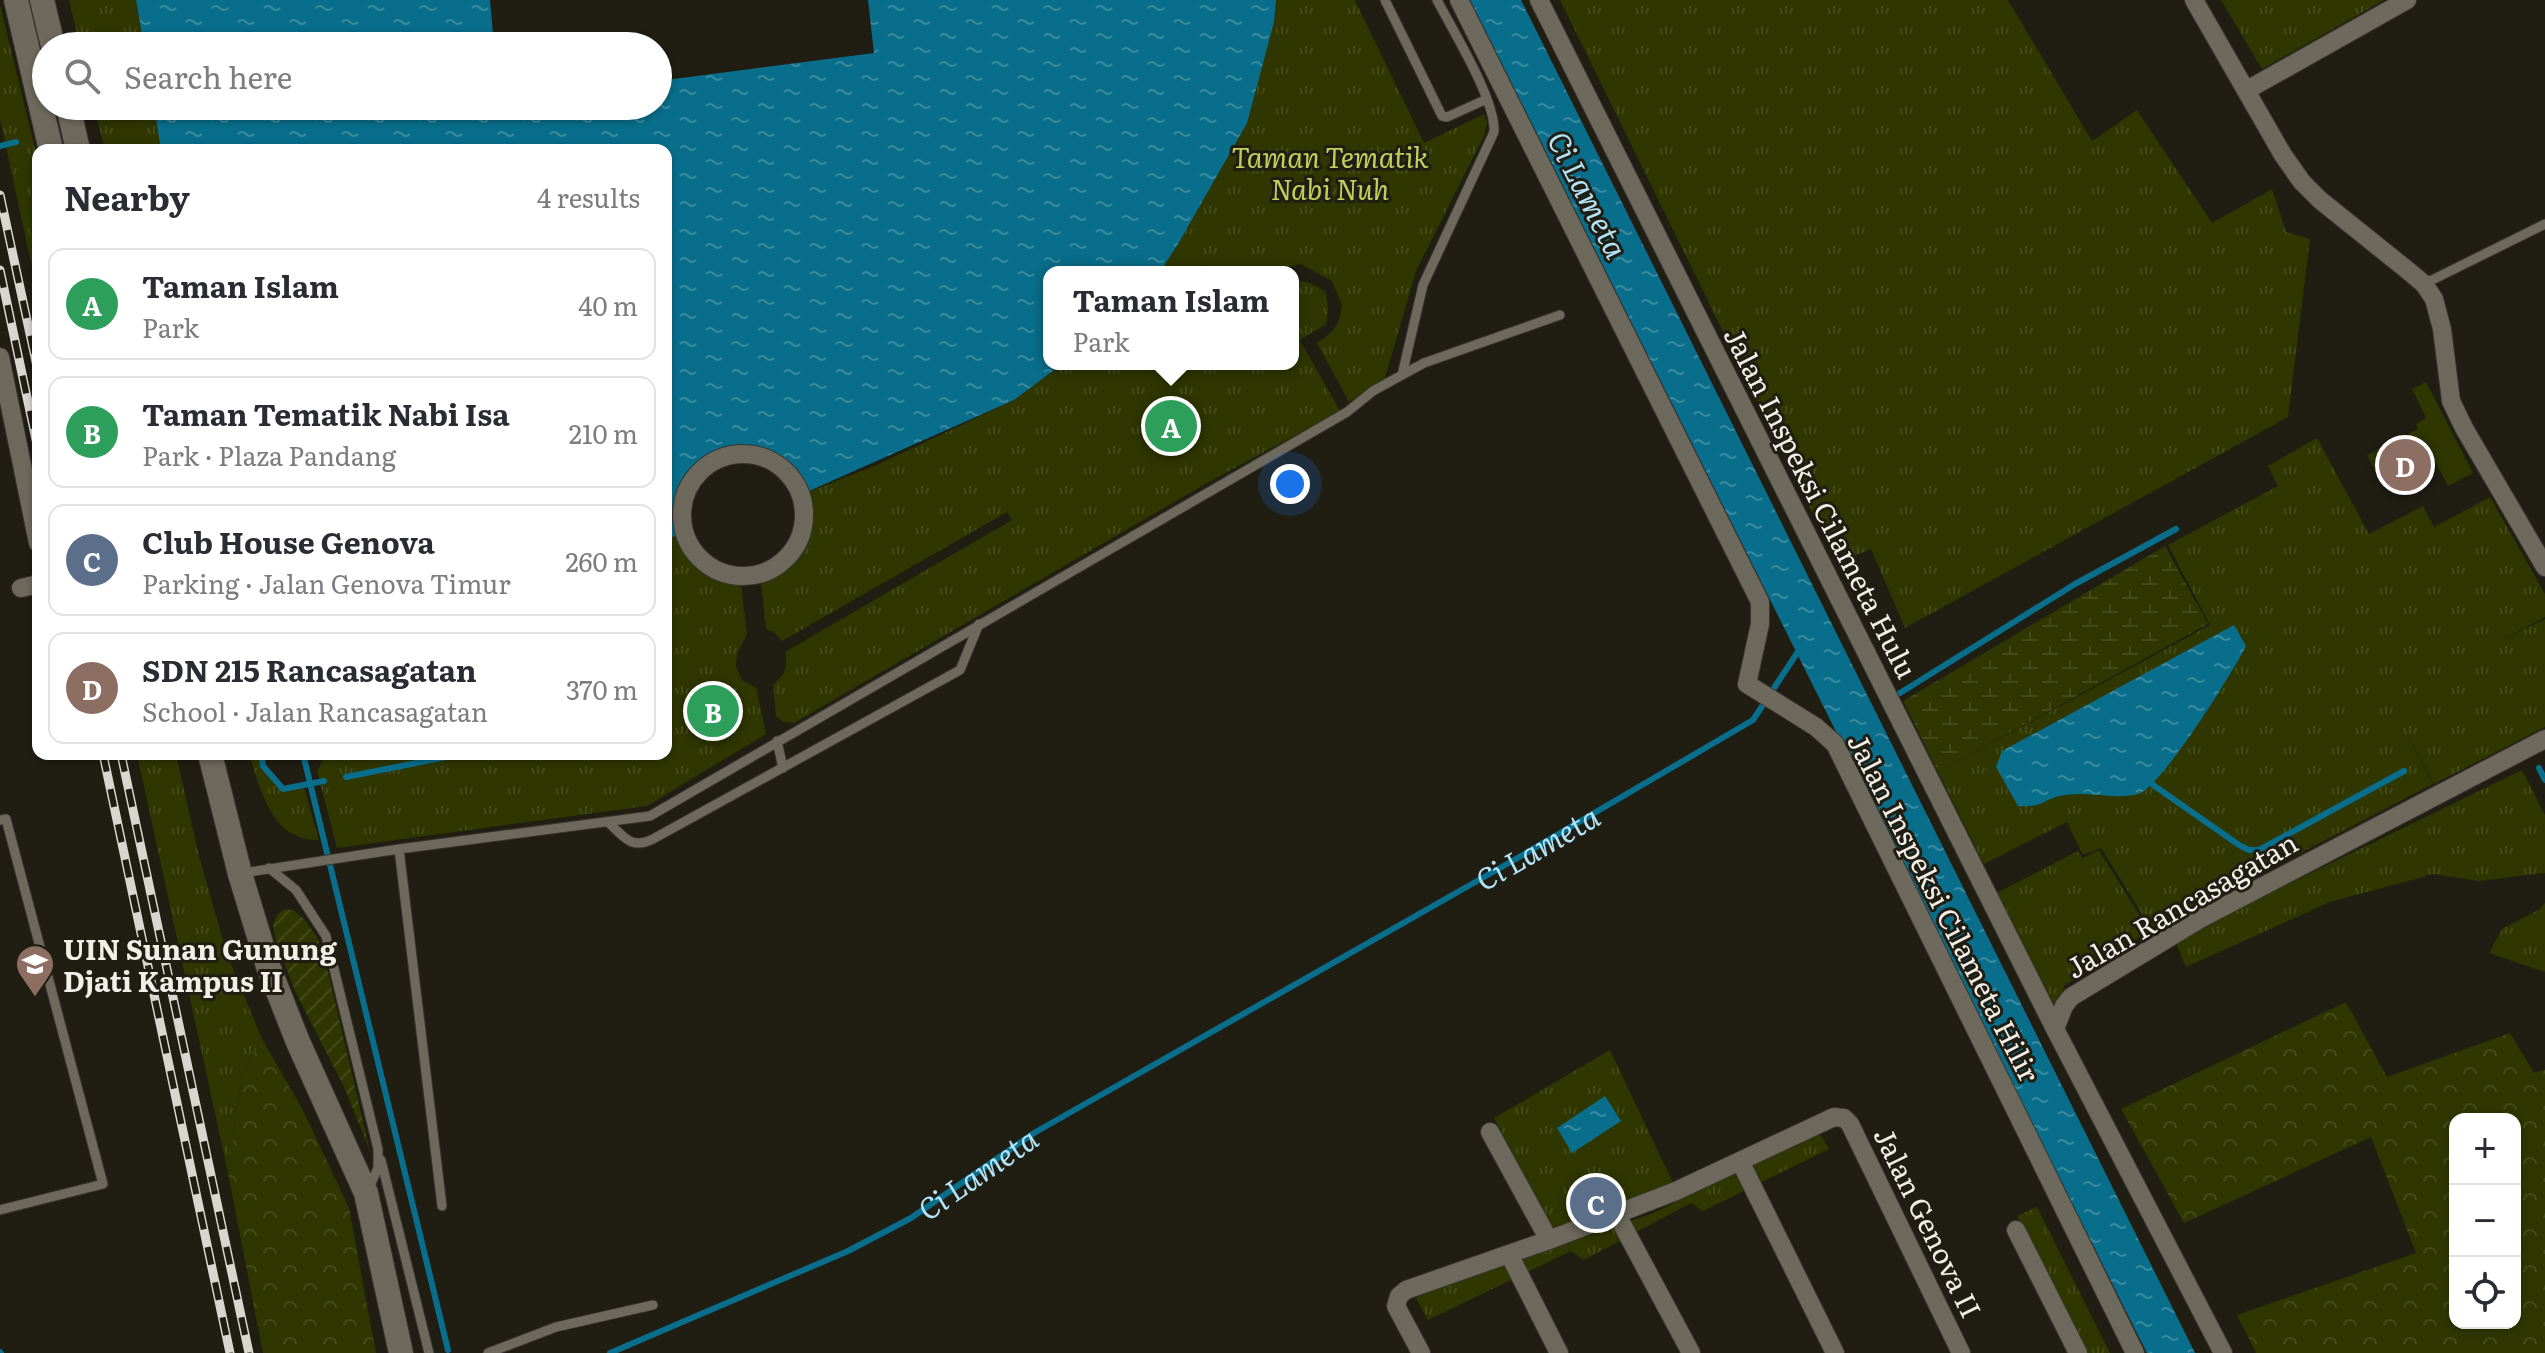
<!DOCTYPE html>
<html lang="en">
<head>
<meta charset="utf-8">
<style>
  body { margin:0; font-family:Literata,serif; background:#f2f2f3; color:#2b2b33 }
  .controls { position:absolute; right:24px; bottom:24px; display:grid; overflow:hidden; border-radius:16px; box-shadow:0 2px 6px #0004 }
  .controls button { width:72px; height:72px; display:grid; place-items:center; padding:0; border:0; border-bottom:2px solid #e1e1e2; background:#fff; color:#2b2b33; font:40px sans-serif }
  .you { position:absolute; left:1290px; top:484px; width:28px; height:28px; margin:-20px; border:6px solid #fff; border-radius:50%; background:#1a73e8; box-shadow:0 0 0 12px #1a73e833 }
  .badge { display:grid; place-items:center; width:52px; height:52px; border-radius:50%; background:#111827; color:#fff; font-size:26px; font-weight:700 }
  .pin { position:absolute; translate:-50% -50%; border:4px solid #fff; box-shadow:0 2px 8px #0006 }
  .popup { position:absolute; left:1043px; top:266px; width:256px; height:104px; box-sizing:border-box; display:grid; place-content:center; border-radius:16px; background:#fff; filter:drop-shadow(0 2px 6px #0005); font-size:26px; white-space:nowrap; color:#7c7c81 }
  .popup b { font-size:30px; color:#2b2b33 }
  .popup::after { content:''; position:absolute; left:50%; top:100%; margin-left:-16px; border:16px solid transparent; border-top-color:#fff }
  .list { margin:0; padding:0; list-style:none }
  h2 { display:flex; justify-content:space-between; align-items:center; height:104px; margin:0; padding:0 32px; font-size:34px }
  h2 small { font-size:26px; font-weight:400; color:#7c7c81 }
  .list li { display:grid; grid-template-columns:52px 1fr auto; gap:24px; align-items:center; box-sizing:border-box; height:112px; margin:0 16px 16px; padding:0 16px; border:2px solid #e1e1e2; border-radius:16px }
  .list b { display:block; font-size:30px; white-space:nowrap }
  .list p { margin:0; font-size:26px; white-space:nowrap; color:#7c7c81 }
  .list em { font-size:26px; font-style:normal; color:#7c7c81 }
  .icon { flex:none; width:44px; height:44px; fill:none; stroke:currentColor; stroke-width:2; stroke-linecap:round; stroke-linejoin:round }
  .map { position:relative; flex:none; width:2545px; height:1353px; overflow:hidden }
  .search { position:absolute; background:#fff; box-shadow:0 2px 6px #0004; left:32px; top:32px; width:640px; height:88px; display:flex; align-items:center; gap:20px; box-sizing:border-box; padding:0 28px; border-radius:44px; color:#7c7c81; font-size:30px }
  .panel { position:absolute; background:#fff; box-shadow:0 2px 6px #0004; left:32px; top:144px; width:640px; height:616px; border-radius:16px }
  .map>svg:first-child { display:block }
  .grass { fill:url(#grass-tufts) }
  .forest { fill:url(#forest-crowns); fill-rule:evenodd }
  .wetland { fill:url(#wetland-marsh) }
  .garden { fill:url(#garden-furrows) }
  .pitch { fill:#2f3600 }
  .water { fill:url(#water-ripples) }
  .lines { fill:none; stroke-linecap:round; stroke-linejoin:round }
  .stream { stroke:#096e8b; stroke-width:6 }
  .lane-casing { stroke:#383530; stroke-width:11 }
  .street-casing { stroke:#383530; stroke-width:20 }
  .secondary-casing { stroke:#383530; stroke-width:26 }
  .lane { stroke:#6d695c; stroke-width:9 }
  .street { stroke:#6d695c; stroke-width:18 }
  .secondary { stroke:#6d695c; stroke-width:24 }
  .rail-casing { stroke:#d8d6cf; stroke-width:9 }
  .rail { stroke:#201d13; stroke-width:6; stroke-dasharray:18; stroke-linecap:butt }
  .labels { text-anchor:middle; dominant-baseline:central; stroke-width:6; stroke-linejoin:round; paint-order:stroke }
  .park-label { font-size:28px; font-style:italic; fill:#bed059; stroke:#201d13 }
  .street-label { font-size:28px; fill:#f1efe8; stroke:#201d13 }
  .poi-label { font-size:28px; font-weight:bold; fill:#f1efe8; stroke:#201d13; text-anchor:start }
  .water-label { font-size:30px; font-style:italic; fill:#b2e3f7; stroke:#201d13 }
</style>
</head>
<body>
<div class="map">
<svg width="2545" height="1353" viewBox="0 0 2545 1353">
  <defs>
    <pattern id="grass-tufts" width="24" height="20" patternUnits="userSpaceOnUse" patternTransform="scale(2)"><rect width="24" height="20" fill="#2f3600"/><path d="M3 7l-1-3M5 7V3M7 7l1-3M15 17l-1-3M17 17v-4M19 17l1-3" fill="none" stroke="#434a19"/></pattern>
    <pattern id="forest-crowns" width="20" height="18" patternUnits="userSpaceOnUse" patternTransform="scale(2)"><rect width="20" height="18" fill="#2f3600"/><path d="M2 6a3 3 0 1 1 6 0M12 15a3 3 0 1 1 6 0" fill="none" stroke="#434a19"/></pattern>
    <pattern id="wetland-marsh" width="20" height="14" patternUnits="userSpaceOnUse" patternTransform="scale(2)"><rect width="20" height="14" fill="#2f3600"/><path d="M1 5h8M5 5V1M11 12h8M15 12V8" fill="none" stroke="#434a19"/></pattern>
    <pattern id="garden-furrows" width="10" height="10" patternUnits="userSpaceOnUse" patternTransform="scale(2)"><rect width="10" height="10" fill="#2f3600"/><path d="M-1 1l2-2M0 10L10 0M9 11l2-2" fill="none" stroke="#434a19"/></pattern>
    <pattern id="water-ripples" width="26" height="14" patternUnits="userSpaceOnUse" patternTransform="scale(2)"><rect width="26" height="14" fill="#096e8b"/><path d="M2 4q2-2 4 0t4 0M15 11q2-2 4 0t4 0" fill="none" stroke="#398aa1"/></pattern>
  </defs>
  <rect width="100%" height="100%" fill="#201d13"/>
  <path class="grass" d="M 69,0 L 136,0 L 144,46 L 80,46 Z
    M 1276,0 L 1355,0 L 1424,143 L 1484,114 L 1487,123 L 1484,136 L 1416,271 L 1385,378 L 1349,402 L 1317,343 L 1332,332 L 1339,321 L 1342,305 L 1332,281 L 1301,264 C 1272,270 1232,283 1205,264 L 1205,272 L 1160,272 L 1178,244 L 1274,22 Z
    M 1560,0 L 2008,0 L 2092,141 L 2137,110 L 2212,223 L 2272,189 L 2286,232 L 2310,239 L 2288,417 L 1905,628 L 1871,549 L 1837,563 Z
    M 2221,0 L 2384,0 L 2262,69 Z
    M 0,5 L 38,161 L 38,295 L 0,119 Z
    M 94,106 L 154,106 L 161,150 L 105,150 Z
    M 1296,280 L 1310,283 L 1326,292 L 1328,310 L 1326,324 L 1300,340 L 1340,411 L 1207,483 L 794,723 L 783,722 L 776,716 L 773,685 C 784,676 789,666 785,652 L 1012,520 L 1007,512 L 782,641 L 775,633 L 766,629 L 760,573 C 794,563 809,527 800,495 L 877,465 L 1014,400 L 1062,364 L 1293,364 L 1293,281 Z
    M 2317,438 L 2369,534 L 2423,506 L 2434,527 L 2490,497 L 2545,594 L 2545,617 L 2499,642 L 2545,619 L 2545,727 L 2434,784 L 2403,727 L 2433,784 L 2152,930 L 2101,848 L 2083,855 L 2067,822 L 1984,864 L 1938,772 L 2210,625 L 2168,545 L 2278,486 L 2268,466 Z
    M 684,533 C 697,557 712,571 740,576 L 747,634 L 737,654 L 736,666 L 742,680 L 756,688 L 766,734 L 647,806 L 337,848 L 317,771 L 326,754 L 666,754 L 666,539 Z
    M 137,754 L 176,754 L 199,856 L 227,954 L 262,1039 L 242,1075 L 228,1173 Z
    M 249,754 L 259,754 L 261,767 L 281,790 L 304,788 L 319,840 C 271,841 261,790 249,754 Z
    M 2522,770 L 2545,815 L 2545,873 L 2478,881 L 2434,874 L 2330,902 L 2186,967 L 2176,943 L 2196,929 Z
    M 2099,850 L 2149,931 L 2065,985 L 2055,1007 L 1997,893 L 2078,851 L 2082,858 Z
    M 2545,903 L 2545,972 L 2489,953 L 2502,929 L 2540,909 Z
    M 1610,1050 L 1675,1187 L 1553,1229 L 1494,1118 Z
    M 1819,1133 L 1829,1149 L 1703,1211 L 1691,1203 L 1584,1260 L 1571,1251 L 1428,1320 L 1416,1298 L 1437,1286 L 1651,1214 Z
    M 2037,1207 L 2110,1353 L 2086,1353 L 2017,1216 Z"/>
  <path class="forest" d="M 2346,1002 L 2387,1077 L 2510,1033 L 2534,1073 L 2545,1070 L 2545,1353 L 2256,1353 L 2237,1315 L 2416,1253 L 2371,1137 L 2184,1223 L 2121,1109 ZM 2455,1119 L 2515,1119 L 2515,1323 L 2455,1323 Z
    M 262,1039 L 303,1110 L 349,1208 L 376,1353 L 263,1353 L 228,1173 L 242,1075 Z"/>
  <path class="wetland" d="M 2165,546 L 2208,624 L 1938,772 L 1903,701 Z"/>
  <path class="garden" d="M 285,909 L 293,910 L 304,919 L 317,937 L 328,972 L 370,1151 L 345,1089 L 295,991 L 276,941 L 273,925 L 277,915 Z"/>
  <path class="pitch" d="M 2426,382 L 2473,473 L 2448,486 L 2434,459 L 2382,485 L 2367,455 L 2418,429 L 2416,424 L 2426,418 L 2412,389 Z"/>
  <path class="water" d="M 136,0 L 490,0 L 494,46 L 144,46 Z
    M 868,0 L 1276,0 L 1274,22 L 1247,123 L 1178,244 L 1160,272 L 1049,272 L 1049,364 L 1062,364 L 1014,400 L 800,495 C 779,444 701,438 685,495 C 681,508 683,520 684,533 L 666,539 L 666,150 L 161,150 L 154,106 L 658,106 L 658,81 L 874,53 Z
    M 1470,0 L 1521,0 L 2195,1353 L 2147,1353 Z
    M 2234,625 L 2246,646 C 2233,672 2162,787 2138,794 C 2115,800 2088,791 2065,795 C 2043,798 2045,808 2018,806 L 1996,767 L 2002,751 Z
    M 1605,1096 L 1621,1121 L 1572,1153 L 1557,1128 Z"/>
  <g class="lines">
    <g class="stream">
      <path d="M 0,146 L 16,142"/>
      <path d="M 1900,693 L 2075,584 L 2176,529"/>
      <path d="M 261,754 L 263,766 L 283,789 L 324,781"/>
      <path d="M 303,754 L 448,1350"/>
      <path d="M 2539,768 L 2545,780"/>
      <path d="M 346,777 L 461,754"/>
      <path d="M 2146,780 L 2239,845 L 2249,850 L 2259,850 L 2404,771"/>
      <path d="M 0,1352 L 1,1353"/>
      <path id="s1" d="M 610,1353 L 848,1251 L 911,1218 L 1034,1133 L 1514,860 L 1753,720 L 1799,650 L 1799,646"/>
    </g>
    <defs>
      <path id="lane" d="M 1385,0 L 1442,116 L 1447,117 L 1487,99
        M 2424,284 L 2545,224
        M 1402,375 L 1424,363 L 1560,315
        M 777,741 L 783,768
        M 0,820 L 6,819 L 103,1184 L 0,1210
        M 608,822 C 624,837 631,850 653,839 L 960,670 L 979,624
        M 269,868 L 296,890 L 326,936 L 378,1149 L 378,1168 L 368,1190
        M 243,873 L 399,849
        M 381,1160 L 429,1353
        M 442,1206 L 399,849 L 650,816 L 1347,412 L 1373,391 L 1402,375 L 1423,285 L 1494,132 C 1496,100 1453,31 1437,0
        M 488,1353 L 556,1327 L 653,1305"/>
      <path id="street" d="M 1459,0 L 1760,602 L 1760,624 L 1747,684 L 1816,727 L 1835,744 L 2135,1353
        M 1539,0 L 2055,1029 L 2223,1353
        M 2194,0 L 2283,155 L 2302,182 L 2320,200 L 2406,269 L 2424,284 L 2434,299 L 2442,329 L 2451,401 L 2464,428 L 2545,567
        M 2247,90 L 2407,0
        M 0,357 L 38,543
        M682 515a61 61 0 1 1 122 0a61 61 0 1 1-122 0Z
        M 21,588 L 38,584
        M 2055,1029 L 2064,1006 L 2071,997 L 2200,919 L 2545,739
        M 1490,1132 L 1549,1240
        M 1740,1161 L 1835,1353
        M 1616,1213 L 1691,1353
        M 2016,1230 L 2078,1353
        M 1509,1254 L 1559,1353
        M 1421,1353 L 1396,1306 L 1399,1296 L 1406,1290 L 1549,1240 L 1676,1191 L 1834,1117 L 1844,1118 L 1850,1124 L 1961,1353"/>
      <path id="secondary" d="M 16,0 L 51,150
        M 42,0 L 53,46
        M 68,106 L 78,150
        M 210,754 L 240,874 L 268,966 L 298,1042 L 366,1193 L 401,1353"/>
    </defs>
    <use href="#lane" class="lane-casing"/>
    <use href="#street" class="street-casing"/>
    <use href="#secondary" class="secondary-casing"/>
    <use href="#lane" class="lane"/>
    <use href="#street" class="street"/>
    <use href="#secondary" class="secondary"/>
    <defs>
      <path id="rail" d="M 0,195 L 38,371
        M 0,270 L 38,449
        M 103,754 L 230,1353
        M 121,754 L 249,1353"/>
    </defs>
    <use href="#rail" class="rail-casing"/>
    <use href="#rail" class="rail"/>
  </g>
  <defs>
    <symbol id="university-pin" viewBox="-11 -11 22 30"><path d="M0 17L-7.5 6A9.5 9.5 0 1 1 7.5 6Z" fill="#8d6e63" stroke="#201d13"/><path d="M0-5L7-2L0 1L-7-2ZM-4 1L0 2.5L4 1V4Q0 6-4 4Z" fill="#fff"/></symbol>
  </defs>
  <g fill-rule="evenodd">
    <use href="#university-pin" x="13" y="942" width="44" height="60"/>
  </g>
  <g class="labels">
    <g class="park-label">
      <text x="1330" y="156">Taman Tematik<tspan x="1330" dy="32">Nabi Nuh</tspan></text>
    </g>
    <g class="street-label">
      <text transform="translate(1822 502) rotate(63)">Jalan Inspeksi Cilameta Hulu</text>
      <text transform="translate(2181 904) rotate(-30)">Jalan Rancasagatan</text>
      <text transform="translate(1945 907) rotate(63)">Jalan Inspeksi Cilameta Hilir</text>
      <text transform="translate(1929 1222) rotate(64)">Jalan Genova II</text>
    </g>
    <g class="poi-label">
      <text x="63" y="948">UIN Sunan Gunung<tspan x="63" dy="32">Djati Kampus II</tspan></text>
    </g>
    <g class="water-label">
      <text transform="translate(1589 194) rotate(63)">Ci Lameta</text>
      <text stroke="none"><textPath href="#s1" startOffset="1058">Ci Lameta</textPath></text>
      <text stroke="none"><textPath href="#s1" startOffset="410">Ci Lameta</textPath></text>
    </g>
  </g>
</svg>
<div class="controls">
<button>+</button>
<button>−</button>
<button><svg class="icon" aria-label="locate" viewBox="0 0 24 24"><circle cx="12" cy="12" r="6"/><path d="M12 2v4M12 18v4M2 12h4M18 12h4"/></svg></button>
</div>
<div class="you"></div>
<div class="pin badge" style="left:1171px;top:426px;background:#2e9e5b">A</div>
<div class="popup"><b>Taman Islam</b>Park</div>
<div class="pin badge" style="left:713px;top:711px;background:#2e9e5b">B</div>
<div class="pin badge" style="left:1596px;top:1203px;background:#5c6f8a">C</div>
<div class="pin badge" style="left:2405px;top:465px;background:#8d6e63">D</div>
<div class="search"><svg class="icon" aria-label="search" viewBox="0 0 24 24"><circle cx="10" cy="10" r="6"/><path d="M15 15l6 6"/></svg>Search here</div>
<section class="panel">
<h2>Nearby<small>4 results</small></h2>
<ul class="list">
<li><span class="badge" style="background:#2e9e5b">A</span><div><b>Taman Islam</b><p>Park</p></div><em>40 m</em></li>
<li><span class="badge" style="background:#2e9e5b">B</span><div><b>Taman Tematik Nabi Isa</b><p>Park · Plaza Pandang</p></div><em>210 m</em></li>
<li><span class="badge" style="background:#5c6f8a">C</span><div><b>Club House Genova</b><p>Parking · Jalan Genova Timur</p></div><em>260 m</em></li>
<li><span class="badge" style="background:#8d6e63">D</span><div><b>SDN 215 Rancasagatan</b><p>School · Jalan Rancasagatan</p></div><em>370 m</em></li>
</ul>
</section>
</div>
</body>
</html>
